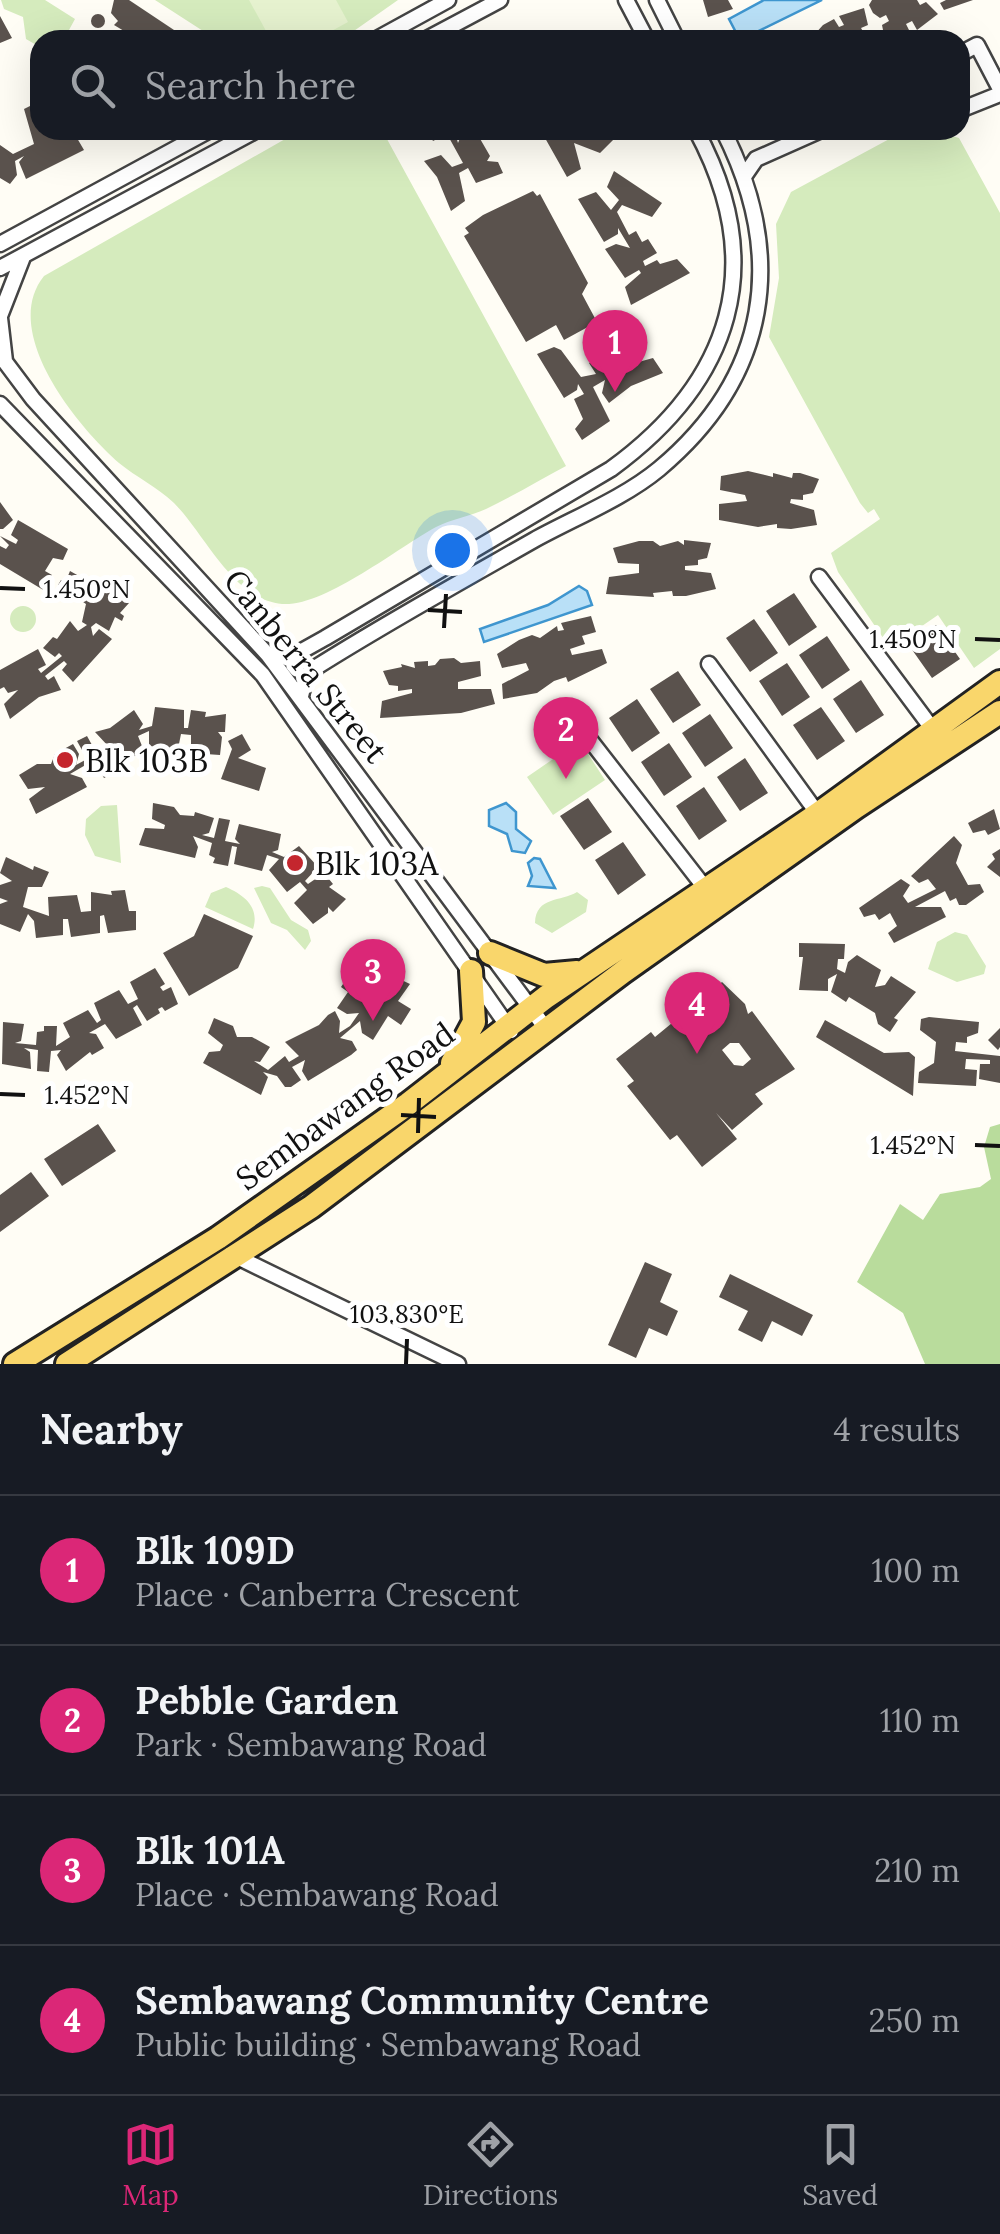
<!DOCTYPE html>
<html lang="en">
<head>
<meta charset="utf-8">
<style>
  body { margin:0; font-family:Lora,serif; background:#20242c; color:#f1f3f6 }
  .you { position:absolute; left:452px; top:550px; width:35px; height:35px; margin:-25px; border:8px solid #fff; border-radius:50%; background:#1a73e8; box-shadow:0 0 0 15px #1a73e833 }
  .badge { display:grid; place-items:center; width:65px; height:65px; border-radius:50%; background:#db2777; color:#fff; font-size:32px; font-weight:700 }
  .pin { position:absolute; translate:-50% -82px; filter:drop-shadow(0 2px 5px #0008) }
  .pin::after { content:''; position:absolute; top:52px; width:35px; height:30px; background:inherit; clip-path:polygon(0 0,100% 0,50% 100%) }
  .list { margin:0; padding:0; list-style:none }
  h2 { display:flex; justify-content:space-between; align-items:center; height:130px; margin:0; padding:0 40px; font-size:42px }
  h2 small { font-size:32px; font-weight:400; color:#9ea1a6 }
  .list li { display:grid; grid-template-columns:65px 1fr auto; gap:30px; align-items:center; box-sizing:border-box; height:150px; padding:0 40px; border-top:2px solid #363941 }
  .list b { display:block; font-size:38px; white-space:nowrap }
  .list p { margin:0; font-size:32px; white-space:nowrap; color:#9ea1a6 }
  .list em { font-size:32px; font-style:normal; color:#9ea1a6 }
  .icon { flex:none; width:55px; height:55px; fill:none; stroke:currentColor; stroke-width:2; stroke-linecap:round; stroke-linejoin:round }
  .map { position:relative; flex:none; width:1000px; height:1364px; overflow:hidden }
  .search { position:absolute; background:#171b24; box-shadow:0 10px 40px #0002; left:30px; right:30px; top:30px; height:110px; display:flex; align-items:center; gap:25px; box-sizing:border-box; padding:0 35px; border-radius:30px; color:#9ea1a6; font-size:38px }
  .sheet { height:730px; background:#171b24 }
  nav { display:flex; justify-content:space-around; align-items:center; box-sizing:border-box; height:140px; border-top:2px solid #363941; background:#171b24; font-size:28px; color:#9ea1a6 }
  nav a { display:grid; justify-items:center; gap:5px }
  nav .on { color:#db2777 }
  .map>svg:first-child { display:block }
  .green { fill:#d5ebbd }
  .forest { fill:#b9dc9c }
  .pitch { fill:#e6f2cf }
  .water { fill:#b9e0f7; stroke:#3f96cf; stroke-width:2.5 }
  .building { fill:#5a524d; fill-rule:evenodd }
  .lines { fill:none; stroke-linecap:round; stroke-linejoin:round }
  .street-casing { stroke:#444; stroke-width:19 }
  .primary-casing { stroke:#222; stroke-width:28 }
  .street { stroke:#fff; stroke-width:14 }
  .primary { stroke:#f9d66b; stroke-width:22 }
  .ticks { fill:none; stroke:#111; stroke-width:4 }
  .poi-dot { fill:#c4262e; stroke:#fff; stroke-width:4 }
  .labels { text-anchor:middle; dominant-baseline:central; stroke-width:10; stroke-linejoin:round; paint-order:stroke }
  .street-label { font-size:32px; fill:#111; stroke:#fff }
  .poi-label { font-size:32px; fill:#111; stroke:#fff; text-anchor:start }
  .ticks-label { font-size:25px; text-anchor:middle; fill:#111; stroke:#fff; stroke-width:10; stroke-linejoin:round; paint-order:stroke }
</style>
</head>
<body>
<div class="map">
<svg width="1000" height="1364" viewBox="0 0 1000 1364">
  <rect width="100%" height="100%" fill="#fffdf5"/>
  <path class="green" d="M 1,0 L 45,0 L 75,19 L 69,30 L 40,40 L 38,46 L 26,39 L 23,17 L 4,9 Z
    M 155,0 L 398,0 L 341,40 L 217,40 Z
    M 301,130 L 382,130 L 566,466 C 540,480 513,496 486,509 C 470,516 452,519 436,527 C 397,548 325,607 282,604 C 233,600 205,534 174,503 C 157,487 136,477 119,463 C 75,424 0,331 44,276 Z
    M 906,130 L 932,130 L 959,138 L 1000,213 L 1000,649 L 974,668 L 938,615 L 890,648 L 838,572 L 831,553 L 880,519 L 874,509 L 868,513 L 860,503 L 769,337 L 779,278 L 776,224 L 791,192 Z
    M10 619a13 13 0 1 1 26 0a13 13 0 1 1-26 0Z
    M 575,744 L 588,754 L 605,780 L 553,815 L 527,777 Z
    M 117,805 L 121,863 L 95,856 L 85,835 L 86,819 L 101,806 Z
    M 262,886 L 270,888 L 291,920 L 308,930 L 311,941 L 305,950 L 287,930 L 271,923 L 254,888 Z
    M 226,887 C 244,895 260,907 253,929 L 205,907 L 211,893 Z
    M 577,892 L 588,900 L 586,912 L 552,933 L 535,923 C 536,896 561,902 577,892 Z
    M 955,932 L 967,935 L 986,966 L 984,974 L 957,982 L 928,969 L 937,942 Z"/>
  <path class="forest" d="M 1000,1124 L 1000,1364 L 925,1364 L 903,1313 L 857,1282 L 900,1204 L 923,1220 L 940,1194 L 980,1187 L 991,1179 L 984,1147 L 990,1127 Z"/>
  <path class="pitch" d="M 249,0 L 336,0 L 348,22 L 315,40 L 271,40 Z"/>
  <path class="water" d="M 764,0 L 822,0 L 740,40 L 729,19 Z
    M 579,586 L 587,591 L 592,605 L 484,642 L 480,629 L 548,605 Z
    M 506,803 L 516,812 L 516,829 L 531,841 L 525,853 L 512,851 L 507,834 L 489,826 L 489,810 Z
    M 534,858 L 540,859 L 555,888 L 528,886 L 532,876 L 528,863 Z"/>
  <path class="building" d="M 114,0 L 129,0 L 174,30 L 167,40 L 139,40 L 114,25 L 118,21 L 111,13 Z
    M 703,0 L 728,0 L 733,9 L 708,17 Z
    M 872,0 L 917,0 L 920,5 L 926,2 L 938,14 L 917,30 L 912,21 L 906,24 L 911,34 L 899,40 L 885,40 L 882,25 L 889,21 L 886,15 L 880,18 L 873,13 L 869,5 Z
    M 946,0 L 973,0 L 944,10 L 940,3 Z
    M 864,8 L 868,25 L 861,28 L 865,35 L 871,31 L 876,40 L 817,40 L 814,35 L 823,25 L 834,19 L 839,27 L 844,25 L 839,16 Z
    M91 21a7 7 0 1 1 14 0a7 7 0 1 1-14 0Z
    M 0,16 L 12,38 L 0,43 Z
    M 40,101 L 40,130 L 55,130 L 59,137 L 74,133 L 84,150 L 26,179 L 19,162 L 24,156 L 15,161 L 17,175 L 10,184 L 0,178 L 0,145 L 13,154 L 34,144 L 24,109 Z
    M 427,130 L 454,130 L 458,143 L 463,131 L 475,130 L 490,156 L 487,161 L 498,162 L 503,173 L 476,183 L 468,168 L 459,173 L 465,201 L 451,211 L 437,177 L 424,161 L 441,155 L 452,167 L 463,163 L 447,134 L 433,141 Z
    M 560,130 L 562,134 L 571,130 L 575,137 L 579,130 L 600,130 L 614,139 L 600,153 L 574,143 L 581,169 L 567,177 L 545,138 Z
    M 614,171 L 662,203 L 652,217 L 622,205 L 617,212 L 629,235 L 636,231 L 642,242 L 648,239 L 657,253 L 643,261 L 645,266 L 657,260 L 660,264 L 677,259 L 690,273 L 631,305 L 625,287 L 641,273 L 639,270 L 625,278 L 605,249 L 616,244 L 630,248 L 618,228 L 618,234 L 604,242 L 578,199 L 596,192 L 611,210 L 619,200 L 607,187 Z
    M 533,191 L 537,196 L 540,194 L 588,283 L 582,294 L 597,322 L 564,340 L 556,325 L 526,342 L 464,236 L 469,233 L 465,228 L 483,215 Z
    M 618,343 L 623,353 L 618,367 L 633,358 L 635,363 L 653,358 L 663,373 L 631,386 L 609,403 L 602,393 L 605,380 L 593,387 L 610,421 L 582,440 L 575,429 L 583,419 L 574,399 L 584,394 L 578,384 L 577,390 L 564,398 L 537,354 L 554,347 L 561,350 L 581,377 L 596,374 L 589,363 Z
    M 748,471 L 773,477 L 773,473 L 792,478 L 793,473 L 800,473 L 819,479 L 813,493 L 803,495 L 803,500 L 791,499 L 790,503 L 814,510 L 817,525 L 791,529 L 777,528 L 777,524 L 758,527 L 719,520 L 719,504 L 747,501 L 745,495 L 720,490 L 721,476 Z
    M 0,502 L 13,520 L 3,529 L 0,529 Z
    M 18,520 L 68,549 L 63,560 L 53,558 L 45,571 L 52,575 L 45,591 L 0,564 L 0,546 L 6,549 L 9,545 L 0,536 L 16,544 L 18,540 L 11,535 Z
    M 684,540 L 711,543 L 707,558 L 698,560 L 698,565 L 685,566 L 685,570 L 711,573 L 716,589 L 686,596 L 673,596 L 672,591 L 653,593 L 654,597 L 606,594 L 609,577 L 639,573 L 639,564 L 618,563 L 613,548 L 639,541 L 653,541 L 660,546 L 678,541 L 684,545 Z
    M 70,571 L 95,585 L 90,597 L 95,599 L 102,588 L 129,603 L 120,613 L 124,616 L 122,621 L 115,617 L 109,631 L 96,623 L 91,627 L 93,636 L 99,629 L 112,639 L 73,682 L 62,670 L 67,664 L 64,661 L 45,676 L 48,680 L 54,676 L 61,690 L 39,697 L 10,719 L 4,704 L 18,690 L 8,693 L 4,687 L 0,689 L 0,670 L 38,649 L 46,665 L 38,669 L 41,673 L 62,656 L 59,653 L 55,657 L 43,648 L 53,637 L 57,639 L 70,621 L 78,631 L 87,625 L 82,622 L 86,604 L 58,585 L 61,580 L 65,583 Z
    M 794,593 L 817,627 L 789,646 L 766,611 Z
    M 591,616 L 596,632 L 582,636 L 585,644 L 570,649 L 572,655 L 602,649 L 607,663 L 568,682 L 566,677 L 554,681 L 537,693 L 503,699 L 502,684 L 529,670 L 526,663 L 502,668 L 497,654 L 519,640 L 532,635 L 540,638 L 557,626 L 558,631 L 564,630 L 561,623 Z
    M 754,619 L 778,653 L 750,672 L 726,638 Z
    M 936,625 L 960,659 L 932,678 L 908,644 Z
    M 827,636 L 850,670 L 822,689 L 799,655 Z
    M 454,658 L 461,663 L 480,661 L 481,676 L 458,682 L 458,689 L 491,689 L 495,704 L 461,713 L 380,718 L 382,701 L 412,693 L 412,689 L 398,691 L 398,686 L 389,685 L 383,671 L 402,667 L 401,664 L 415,668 L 414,662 L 428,661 L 428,666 L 435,665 L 440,659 Z
    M 787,663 L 810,697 L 782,716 L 759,681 Z
    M 678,671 L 701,705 L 673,723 L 650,689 Z
    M 861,680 L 884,715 L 856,733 L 833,699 Z
    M 637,699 L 660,733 L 632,752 L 609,718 Z
    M 155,707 L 184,710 L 184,728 L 188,728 L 191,710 L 206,712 L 205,717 L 226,714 L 225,732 L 218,732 L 222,737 L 220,755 L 191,753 L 191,735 L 181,734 L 178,749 L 149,746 L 149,731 L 138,736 L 144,751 L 120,764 L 111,752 L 107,754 L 117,771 L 104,778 L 101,773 L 96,775 L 89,763 L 70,774 L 82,778 L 87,787 L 36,814 L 29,799 L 45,787 L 28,789 L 19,775 L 37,764 L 51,764 L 55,754 L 73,744 L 79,754 L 76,765 L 87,759 L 77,741 L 87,736 L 97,754 L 109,747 L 95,732 L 110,728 L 134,710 L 143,724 L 139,730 L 152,726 Z
    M 821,707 L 845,741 L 817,760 L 793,725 Z
    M 710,714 L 733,748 L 705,767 L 682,733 Z
    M 242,734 L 251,750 L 238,758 L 266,768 L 259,791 L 221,779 L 232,749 L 228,741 Z
    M 669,743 L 692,777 L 664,796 L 641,762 Z
    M 745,758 L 768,793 L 740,811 L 717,777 Z
    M 704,787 L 727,821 L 699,840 L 676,806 Z
    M 588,798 L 612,832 L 584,850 L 560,816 Z
    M 153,803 L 174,807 L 180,815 L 194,816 L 195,812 L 214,818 L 209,833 L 202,835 L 214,838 L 219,818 L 230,820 L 225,841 L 240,844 L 235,839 L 239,824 L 281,834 L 278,850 L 272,852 L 284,857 L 299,846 L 318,867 L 305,881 L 308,884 L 324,873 L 333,884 L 329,887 L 346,899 L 333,912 L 328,907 L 328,913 L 313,924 L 294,903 L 307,890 L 300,882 L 287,892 L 269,870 L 279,859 L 267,855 L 262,871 L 234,864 L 237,847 L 232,846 L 228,866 L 213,863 L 215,858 L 209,855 L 212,843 L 193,836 L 198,847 L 195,858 L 139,845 L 145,828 L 164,829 L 165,825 L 152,819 Z
    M 994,809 L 1000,829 L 988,835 L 985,830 L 973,833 L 968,823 Z
    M 954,836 L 962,845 L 956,863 L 968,885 L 980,884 L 984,892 L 966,905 L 959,905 L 956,898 L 950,901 L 945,891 L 915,907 L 941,907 L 946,917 L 894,943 L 888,933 L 897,926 L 890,913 L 879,920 L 875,914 L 864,917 L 859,908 L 901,879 L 910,885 L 903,896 L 908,903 L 936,889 L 928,879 L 919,883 L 911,876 Z
    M 623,842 L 646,875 L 618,895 L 595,860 Z
    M 1000,849 L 1000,877 L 987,867 L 995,859 L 992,854 Z
    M 6,857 L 33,870 L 34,866 L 49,872 L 42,887 L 28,887 L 23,907 L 49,916 L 48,897 L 77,895 L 81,912 L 91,911 L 91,892 L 112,895 L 111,891 L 125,890 L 129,911 L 136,911 L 136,930 L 108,933 L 104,915 L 100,916 L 100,933 L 71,937 L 68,919 L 63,919 L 63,935 L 36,938 L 34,921 L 28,914 L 20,932 L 0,924 L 0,904 L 8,901 L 0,898 L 0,885 L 12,881 L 0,873 Z
    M 204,914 L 253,936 L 238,968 L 189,996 L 163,953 L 194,936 Z
    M 799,943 L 845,944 L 844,959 L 838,959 L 837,969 L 845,973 L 848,962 L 857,955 L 881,970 L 875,987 L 885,985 L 891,976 L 916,992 L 894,1018 L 898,1020 L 890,1032 L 878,1024 L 875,1013 L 849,997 L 846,1002 L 831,992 L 837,974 L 828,979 L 828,991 L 799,990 L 803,957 L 799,957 Z
    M 378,948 L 391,961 L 385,981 L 393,976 L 410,984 L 398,1001 L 411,1009 L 401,1025 L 388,1016 L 373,1040 L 362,1033 L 360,1021 L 340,1038 L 352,1041 L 357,1050 L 351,1055 L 308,1081 L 302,1071 L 305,1060 L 292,1067 L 301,1080 L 291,1087 L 285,1087 L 277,1076 L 263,1072 L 268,1077 L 261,1095 L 203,1063 L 209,1052 L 220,1051 L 223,1045 L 208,1033 L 214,1018 L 233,1026 L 237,1037 L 252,1037 L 270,1047 L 260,1062 L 254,1061 L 268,1070 L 285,1056 L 289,1062 L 299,1056 L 285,1042 L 319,1025 L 328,1015 L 335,1011 L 340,1021 L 339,1033 L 350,1026 L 359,1013 L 347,1014 L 337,1008 L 348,992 L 341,987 L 349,975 L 361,984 L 365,966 Z
    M 155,968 L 165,984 L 160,987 L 163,991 L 171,987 L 178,1004 L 165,1011 L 162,1007 L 158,1009 L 160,1013 L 147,1021 L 137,1005 L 133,1008 L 142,1025 L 116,1039 L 105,1024 L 89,1033 L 96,1034 L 104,1048 L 92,1055 L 90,1052 L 66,1071 L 57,1055 L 61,1050 L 51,1051 L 49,1072 L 37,1071 L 38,1050 L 24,1048 L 30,1052 L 31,1069 L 2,1064 L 3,1022 L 24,1024 L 21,1041 L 15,1043 L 36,1045 L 37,1032 L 44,1031 L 44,1026 L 57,1026 L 56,1046 L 70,1037 L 63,1023 L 88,1010 L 97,1023 L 101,1020 L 94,1003 L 119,990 L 128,1004 L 138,999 L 130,982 Z
    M 722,982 L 745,1004 L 748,1014 L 752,1011 L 795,1069 L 755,1094 L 763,1104 L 732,1130 L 716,1113 L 737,1139 L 702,1167 L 677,1135 L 670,1140 L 627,1086 L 634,1081 L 616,1059 L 651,1032 L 655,1037 ZM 730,1043 L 739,1043 L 751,1059 L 743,1066 L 734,1065 L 722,1050 Z
    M 929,1017 L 979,1022 L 978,1033 L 967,1037 L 967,1043 L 956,1042 L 955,1051 L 1000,1056 L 1000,1083 L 979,1079 L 980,1064 L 990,1064 L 990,1060 L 966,1059 L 965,1069 L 977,1070 L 976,1086 L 918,1083 L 919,1072 L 934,1063 L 936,1042 L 920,1030 L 921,1019 Z
    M 825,1020 L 884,1053 L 909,1052 L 915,1057 L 913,1096 L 816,1037 Z
    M 1000,1028 L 1000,1047 L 998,1050 L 988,1040 Z
    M 98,1124 L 116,1151 L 62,1186 L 44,1159 Z
    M 31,1172 L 49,1196 L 0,1232 L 0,1195 Z
    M 645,1262 L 672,1274 L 660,1302 L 678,1311 L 667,1336 L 649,1328 L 636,1358 L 608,1345 Z
    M 730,1274 L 813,1315 L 802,1336 L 772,1321 L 762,1342 L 738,1330 L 748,1311 L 719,1297 Z"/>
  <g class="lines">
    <defs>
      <path id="street" d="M 626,0 L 647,40
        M 657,0 L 677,40
        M 375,40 L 448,0
        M 425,40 L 500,0
        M 960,54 L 977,45 L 1000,89
        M 960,110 L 1000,94
        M 745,175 L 756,159 L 821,130
        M 0,244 L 210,130
        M 0,268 L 257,130
        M 0,316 L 23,257
        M 0,318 L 5,361
        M 0,355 L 33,399 L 268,655 L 547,1030
        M 0,404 L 263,675 L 511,1031
        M 819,577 L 934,731
        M 268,655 L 291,657 L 325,638 L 611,469 C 732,381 769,265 696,130
        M 709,664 L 818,814
        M 301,696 L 305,680 L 318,666 C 388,622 462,581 534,540 C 574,518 624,498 659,469 C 770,376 787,256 723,130
        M 590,740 L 709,893
        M 231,1254 L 458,1364"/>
      <path id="primary" d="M 490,953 L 544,975 L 577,972
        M 452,1063 L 474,1022 L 471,971
        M 15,1364 L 218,1238 L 408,1104 L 546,997 L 818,814 L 1000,682
        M 67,1364 L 311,1207 L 623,972 L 856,807 L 1000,712"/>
    </defs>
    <use href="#street" class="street-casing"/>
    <use href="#primary" class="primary-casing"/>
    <use href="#street" class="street"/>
    <use href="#primary" class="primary"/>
  </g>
  <path class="ticks" d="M 0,588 L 25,589M 428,610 L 462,612M 444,628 L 446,594M 975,639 L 1000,640M 0,1094 L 25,1095M 401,1115 L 436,1117M 418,1133 L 419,1098M 975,1145 L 1000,1146M 406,1364 L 407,1339"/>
  <g class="poi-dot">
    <circle cx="65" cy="760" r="10"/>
    <circle cx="295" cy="863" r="10"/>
  </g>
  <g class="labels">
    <g class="street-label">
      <text transform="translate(306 666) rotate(51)">Canberra Street</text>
      <text transform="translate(345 1106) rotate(-36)">Sembawang Road</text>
    </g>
    <g class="poi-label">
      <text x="85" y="760">Blk 103B</text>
      <text x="315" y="863">Blk 103A</text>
    </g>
  </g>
  <g class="ticks-label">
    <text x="87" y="598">1.450°N</text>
    <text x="913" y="648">1.450°N</text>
    <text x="87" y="1104">1.452°N</text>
    <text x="913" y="1154">1.452°N</text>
    <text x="407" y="1323">103.830°E</text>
  </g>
</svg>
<div class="you"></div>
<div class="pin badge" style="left:615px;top:392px">1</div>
<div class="pin badge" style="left:566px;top:779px">2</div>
<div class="pin badge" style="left:373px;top:1021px">3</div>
<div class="pin badge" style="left:697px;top:1054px">4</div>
<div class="search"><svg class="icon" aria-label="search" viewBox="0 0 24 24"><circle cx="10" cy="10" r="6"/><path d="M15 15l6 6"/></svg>Search here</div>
</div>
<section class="sheet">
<h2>Nearby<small>4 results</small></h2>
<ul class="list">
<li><span class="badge">1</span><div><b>Blk 109D</b><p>Place · Canberra Crescent</p></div><em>100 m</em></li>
<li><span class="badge">2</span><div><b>Pebble Garden</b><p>Park · Sembawang Road</p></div><em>110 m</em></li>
<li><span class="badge">3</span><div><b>Blk 101A</b><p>Place · Sembawang Road</p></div><em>210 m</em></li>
<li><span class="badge">4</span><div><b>Sembawang Community Centre</b><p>Public building · Sembawang Road</p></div><em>250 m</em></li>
</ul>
</section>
<nav>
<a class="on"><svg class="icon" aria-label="map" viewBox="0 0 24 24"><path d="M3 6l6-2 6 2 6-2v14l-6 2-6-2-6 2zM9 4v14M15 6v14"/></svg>Map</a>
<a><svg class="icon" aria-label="directions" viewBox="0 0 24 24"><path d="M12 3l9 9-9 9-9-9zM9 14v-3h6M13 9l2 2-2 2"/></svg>Directions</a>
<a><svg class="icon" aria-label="saved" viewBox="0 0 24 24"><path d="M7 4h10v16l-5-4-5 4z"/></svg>Saved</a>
</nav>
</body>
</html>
